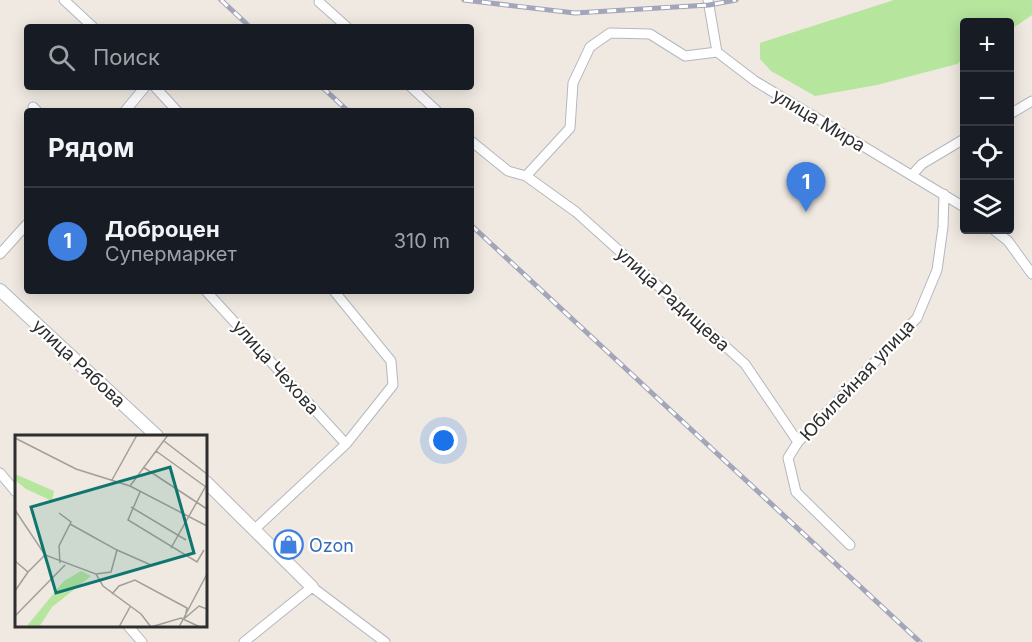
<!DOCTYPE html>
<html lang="ru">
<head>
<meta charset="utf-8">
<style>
  body { margin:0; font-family:Inter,sans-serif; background:#242831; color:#f1f3f6 }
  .controls { position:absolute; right:18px; top:18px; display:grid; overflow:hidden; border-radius:6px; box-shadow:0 3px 15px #0003 }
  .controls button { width:54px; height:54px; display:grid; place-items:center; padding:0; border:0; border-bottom:2px solid #363941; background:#171b24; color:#f1f3f6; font:30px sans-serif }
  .you { position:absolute; left:444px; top:441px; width:21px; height:21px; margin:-15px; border:4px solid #fff; border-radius:50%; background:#1a73e8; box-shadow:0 0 0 9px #1a73e833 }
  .badge { display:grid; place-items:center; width:39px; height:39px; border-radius:50%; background:#2563eb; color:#fff; font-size:20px; font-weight:700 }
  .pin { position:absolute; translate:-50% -50px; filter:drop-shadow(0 2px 3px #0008) }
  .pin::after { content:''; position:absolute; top:32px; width:21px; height:18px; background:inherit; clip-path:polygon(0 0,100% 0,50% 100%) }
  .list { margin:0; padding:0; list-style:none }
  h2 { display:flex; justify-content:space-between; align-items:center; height:78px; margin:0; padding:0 24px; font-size:26px }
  h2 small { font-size:20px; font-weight:400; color:#9ea1a6 }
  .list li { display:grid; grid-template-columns:39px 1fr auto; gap:18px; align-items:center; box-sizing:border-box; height:108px; padding:0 24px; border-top:2px solid #363941 }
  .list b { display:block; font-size:22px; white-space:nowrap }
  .list p { margin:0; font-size:20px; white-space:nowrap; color:#9ea1a6 }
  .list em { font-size:20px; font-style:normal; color:#9ea1a6 }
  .icon { flex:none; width:33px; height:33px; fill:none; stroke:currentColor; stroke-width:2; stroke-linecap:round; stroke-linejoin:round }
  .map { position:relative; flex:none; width:1032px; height:642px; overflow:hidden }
  .search { position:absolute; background:#171b24; box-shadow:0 3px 15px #0003; left:24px; top:24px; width:450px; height:66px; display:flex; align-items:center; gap:15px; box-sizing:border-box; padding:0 21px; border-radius:6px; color:#9ea1a6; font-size:22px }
  .panel { position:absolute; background:#171b24; box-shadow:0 3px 15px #0003; left:24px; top:108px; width:450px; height:186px; border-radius:6px }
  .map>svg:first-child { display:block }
  .green { fill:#b6e59e }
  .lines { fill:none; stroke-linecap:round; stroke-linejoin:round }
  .street-casing { stroke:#b4b7c1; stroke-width:11 }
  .secondary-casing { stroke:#b4b7c1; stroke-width:14 }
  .street { stroke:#fff; stroke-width:9 }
  .secondary { stroke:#fff; stroke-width:12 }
  .rail-casing { stroke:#a3a6b8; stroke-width:5 }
  .rail { stroke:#fff; stroke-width:3; stroke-dasharray:9; stroke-linecap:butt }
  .labels { text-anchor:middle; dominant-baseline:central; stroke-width:4.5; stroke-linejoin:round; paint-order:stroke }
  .street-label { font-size:18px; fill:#2e2e2e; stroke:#fff }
  .shop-label { font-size:18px; fill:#366cbe; stroke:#fff; text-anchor:start }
  .inset-road { fill:none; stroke:#a29e99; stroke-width:1.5 }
  .view { fill:#0f766e; fill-opacity:0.15; stroke:#0f766e; stroke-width:3 }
  .inset-edge { fill:none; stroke:#2e2e2e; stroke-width:3 }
</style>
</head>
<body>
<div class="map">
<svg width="1032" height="642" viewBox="0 0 1032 642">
  <rect width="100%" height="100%" fill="#efe9e1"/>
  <path class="green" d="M 894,0 L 1032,0 L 1032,15 L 1010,30 L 1010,22 L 964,22 L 964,59 L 957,64 L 877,85 L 815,96 L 771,71 L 760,59 L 760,43 Z"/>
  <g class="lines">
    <defs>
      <path id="street" d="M 64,0 L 93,27
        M 708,0 L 717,52 L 755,81 L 964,207
        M 319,2 L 347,27
        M 717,52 L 685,56 L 650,34 L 610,33 L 590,47 L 573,83 L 570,128 L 526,176 L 576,212 L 745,364 L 798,442
        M 155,87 L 177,111
        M 411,87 L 437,111
        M 33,107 L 37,111
        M 125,111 L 145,87
        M 1010,114 L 1032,101
        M 471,141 L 508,171 L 526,176
        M 912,175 L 922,164 L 964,139
        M 994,230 L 1008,241 L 1032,274
        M 0,254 L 27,224
        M 206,291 L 346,444
        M 0,473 L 16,492
        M 256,528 L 346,444 L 393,385 L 391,361 L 334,291
        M 850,545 L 796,492 L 788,458 L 798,442 L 917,318 L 937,270 L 943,227 L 944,194
        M 128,626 L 142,642
        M 244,642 L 312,587 L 385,642"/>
      <path id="secondary" d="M 0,290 L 157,436
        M 206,482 L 312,587"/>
    </defs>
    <use href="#street" class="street-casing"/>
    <use href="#secondary" class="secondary-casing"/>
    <use href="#street" class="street"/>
    <use href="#secondary" class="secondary"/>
    <defs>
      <path id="rail" d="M 221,0 L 250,27
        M 464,0 L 575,13 L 709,5 L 736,0
        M 322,87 L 348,111
        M 471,225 L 920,642"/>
    </defs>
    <use href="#rail" class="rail-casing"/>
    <use href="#rail" class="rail"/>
  </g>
  <defs>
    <symbol id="shop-ring" viewBox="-11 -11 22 22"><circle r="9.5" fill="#fff" stroke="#3f7fe0" stroke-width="1.5"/><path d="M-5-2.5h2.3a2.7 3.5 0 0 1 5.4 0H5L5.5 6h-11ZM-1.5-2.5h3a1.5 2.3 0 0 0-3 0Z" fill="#3f7fe0"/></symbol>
  </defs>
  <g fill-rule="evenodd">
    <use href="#shop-ring" x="272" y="528" width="33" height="33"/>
  </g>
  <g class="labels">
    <g class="street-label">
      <text transform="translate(819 120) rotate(31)">улица Мира</text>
      <text transform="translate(673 299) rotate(42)">улица Радищева</text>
      <text transform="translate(79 363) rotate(43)">улица Рябова</text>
      <text transform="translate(276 367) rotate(48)">улица Чехова</text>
      <text transform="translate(857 380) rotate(-47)">Юбилейная улица</text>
    </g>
    <g class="shop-label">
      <text x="309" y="545">Ozon</text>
    </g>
  </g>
  <g transform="translate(15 435)">
    <rect width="192" height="192" fill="#efe9e1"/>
    <path d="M 0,39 L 39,56 L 37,66 L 11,54 L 0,45 ZM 66,136 L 76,141 L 37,172 L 24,192 L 11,192 L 49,146 Z" fill="#b6e59e"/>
    <path class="inset-road" d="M 0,3 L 61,34 L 115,51 L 192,91M 149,6 L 192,39M 141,16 L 191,52M 128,32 L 192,74M 97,45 L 122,0M 115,51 L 153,0M 125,57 L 113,85 L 182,127 L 189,115M 116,72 L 171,105M 0,75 L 30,120 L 81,139 L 88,151 L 126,179 L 136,192M 44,78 L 56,87 L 44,111 L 45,128M 55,89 L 102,115 L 96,137 L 81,139M 156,113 L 192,49M 102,115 L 136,130M 0,126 L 13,137 L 30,120M 0,156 L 13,137M 97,159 L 104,151 L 120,145 L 172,173 L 170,183 L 184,171 L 192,174M 0,181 L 50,130M 104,192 L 115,172M 136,192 L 166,183 L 185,192M 164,192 L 192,139"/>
    <path class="view" d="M 155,32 L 179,118 L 41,158 L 16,72 Z"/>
    <rect width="192" height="192" class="inset-edge"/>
  </g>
</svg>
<div class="controls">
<button>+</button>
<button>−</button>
<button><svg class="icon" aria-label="locate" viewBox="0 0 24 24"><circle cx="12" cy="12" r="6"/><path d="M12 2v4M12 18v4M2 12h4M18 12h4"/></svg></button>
<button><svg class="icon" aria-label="layers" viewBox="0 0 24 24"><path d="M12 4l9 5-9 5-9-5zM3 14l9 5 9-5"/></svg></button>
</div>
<div class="you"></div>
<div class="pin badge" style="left:806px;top:212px;background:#3f7fe0">1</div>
<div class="search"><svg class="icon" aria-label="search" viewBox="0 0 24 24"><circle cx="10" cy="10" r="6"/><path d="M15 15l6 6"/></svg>Поиск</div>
<section class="panel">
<h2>Рядом<small></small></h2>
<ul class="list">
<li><span class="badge" style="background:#3f7fe0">1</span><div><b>Доброцен</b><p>Супермаркет</p></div><em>310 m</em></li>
</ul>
</section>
</div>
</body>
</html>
